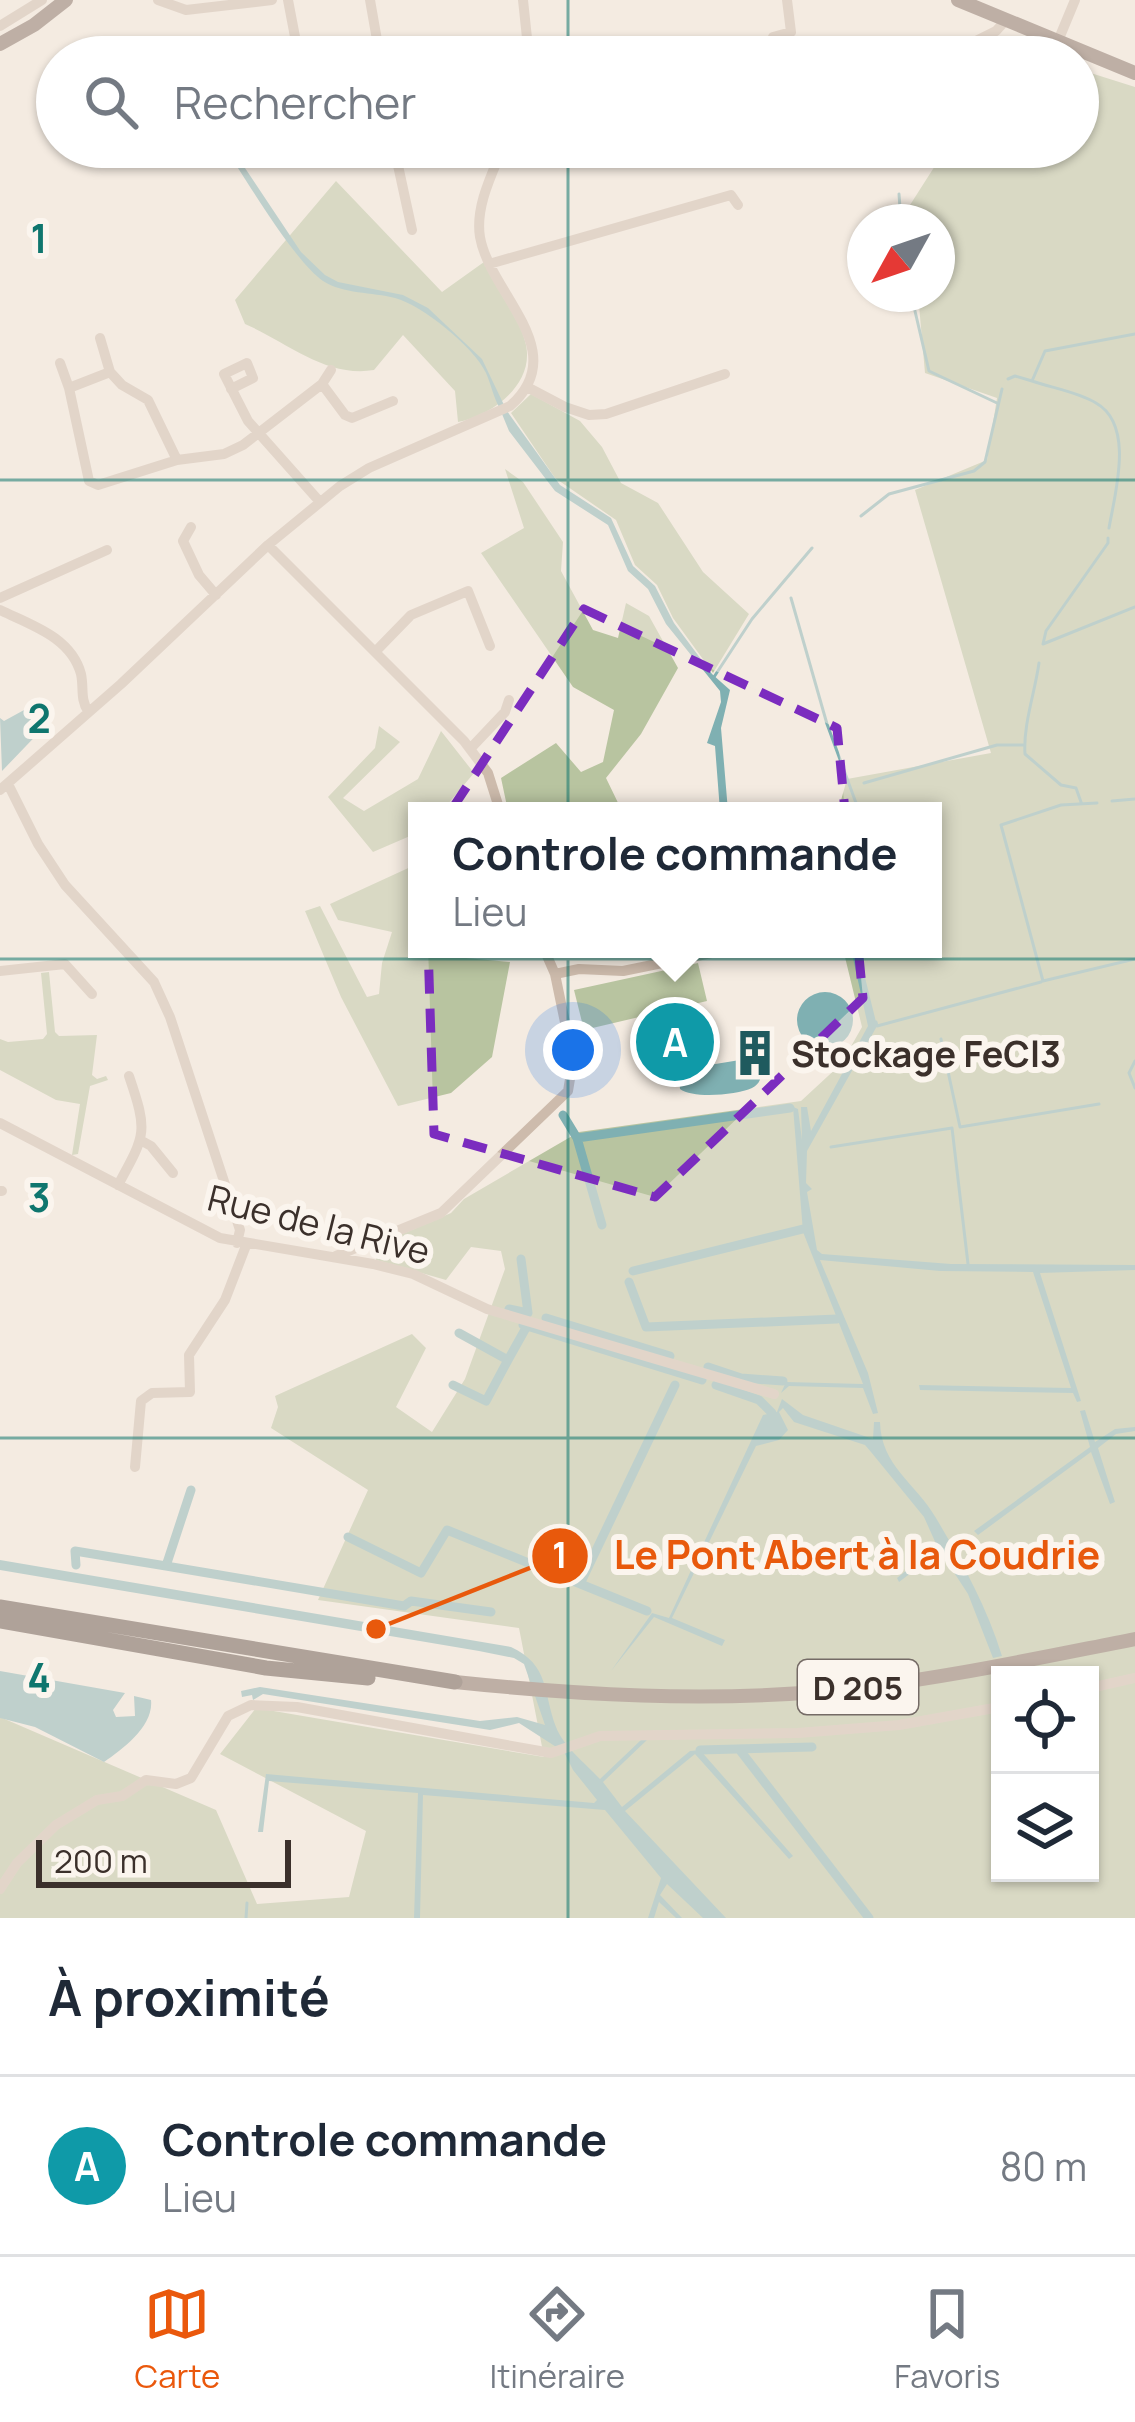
<!DOCTYPE html>
<html lang="fr">
<head>
<meta charset="utf-8">
<style>
  body { margin:0; font-family:Manrope,sans-serif; background:#f2f2f3; color:#1f2937 }
  .controls { position:absolute; right:36px; bottom:36px; display:grid; overflow:hidden; border-radius:0px; box-shadow:0 3px 9px #0004 }
  .controls button { width:108px; height:108px; display:grid; place-items:center; padding:0; border:0; border-bottom:3px solid #e0e1e3; background:#fff; color:#1f2937; font:60px sans-serif }
  .compass { position:absolute; left:847px; top:204px; width:108px; height:108px; border-radius:50%; background:#fff; box-shadow:0 3px 9px #0004; rotate:230deg }
  .scale { position:absolute; left:36px; bottom:30px; width:255px; box-sizing:border-box; padding-left:12px; border:6px solid #3b302b; border-top:0; font-size:33px; line-height:42px; white-space:nowrap; color:#3b302b; -webkit-text-stroke:9px #fbf5ee; paint-order:stroke }
  .you { position:absolute; left:573px; top:1050px; width:42px; height:42px; margin:-30px; border:9px solid #fff; border-radius:50%; background:#1a73e8; box-shadow:0 0 0 18px #1a73e833 }
  .badge { display:grid; place-items:center; width:78px; height:78px; border-radius:50%; background:#ea580c; color:#fff; font-size:39px; font-weight:700 }
  .pin { position:absolute; translate:-50% -50%; border:6px solid #fff; box-shadow:0 3px 12px #0006 }
  .popup { position:absolute; left:408px; top:802px; width:534px; height:156px; box-sizing:border-box; display:grid; place-content:center; border-radius:0px; background:#fff; filter:drop-shadow(0 3px 9px #0005); font-size:39px; white-space:nowrap; color:#747a83 }
  .popup b { font-size:45px; color:#1f2937 }
  .popup::after { content:''; position:absolute; left:50%; top:100%; margin-left:-24px; border:24px solid transparent; border-top-color:#fff }
  .list { margin:0; padding:0; list-style:none }
  h2 { display:flex; justify-content:space-between; align-items:center; height:156px; margin:0; padding:0 48px; font-size:51px }
  h2 small { font-size:39px; font-weight:400; color:#747a83 }
  .list li { display:grid; grid-template-columns:78px 1fr auto; gap:36px; align-items:center; box-sizing:border-box; height:180px; padding:0 48px; border-top:3px solid #e0e1e3 }
  .list b { display:block; font-size:45px; white-space:nowrap }
  .list p { margin:0; font-size:39px; white-space:nowrap; color:#747a83 }
  .list em { font-size:39px; font-style:normal; color:#747a83 }
  .icon { flex:none; width:66px; height:66px; fill:none; stroke:currentColor; stroke-width:2; stroke-linecap:round; stroke-linejoin:round }
  .map { position:relative; flex:none; width:1135px; height:1918px; overflow:hidden }
  .search { position:absolute; background:#fff; box-shadow:0 3px 9px #0004; left:36px; right:36px; top:36px; height:132px; display:flex; align-items:center; gap:30px; box-sizing:border-box; padding:0 42px; border-radius:66px; color:#747a83; font-size:45px }
  .sheet { height:336px; background:#fff }
  nav { display:flex; justify-content:space-around; align-items:center; box-sizing:border-box; height:168px; border-top:3px solid #e0e1e3; background:#fff; font-size:33px; color:#747a83 }
  nav a { display:grid; justify-items:center; gap:6px }
  nav .on { color:#ea580c }
  .map>svg:first-child { display:block }
  .green { fill:#b8c4a0; fill-rule:evenodd }
  .water { fill:#7fb0b2 }
  .lines { fill:none; stroke-linecap:round; stroke-linejoin:round }
  .stream { stroke:#7fb0b2; stroke-width:3 }
  .canal { stroke:#7fb0b2; stroke-width:9 }
  .minor { stroke:#cdbbac; stroke-width:10 }
  .major { stroke:#7d675c; stroke-width:14 }
  .highway { stroke:#5c4a42; stroke-width:15 }
  .marked { fill:none; stroke:#7b2cbf; stroke-width:9; stroke-dasharray:24 15; stroke-linejoin:round }
  .grid { fill:none; stroke:#0f766e; stroke-width:3; stroke-opacity:0.55 }
  .labels { text-anchor:middle; dominant-baseline:central; stroke-width:12; stroke-linejoin:round; paint-order:stroke }
  .shield { fill:#fbf5ee; stroke:#756b66; stroke-width:3 }
  .shield-label { font-size:33px; font-weight:bold; fill:#3b302b }
  .poi-label { font-size:36px; font-weight:bold; fill:#3b302b; stroke:#fbf5ee; text-anchor:start }
  .street-label { font-size:36px; fill:#3b302b; stroke:#fbf5ee }
  .grid-label { font-size:39px; text-anchor:middle; font-weight:bold; fill:#0f766e; stroke:#fbf5ee; stroke-width:12; stroke-linejoin:round; paint-order:stroke }
  .leader { fill:none; stroke:#e8590c; stroke-width:4.5 }
  .callout-dot { fill:#e8590c; stroke:#fbf5ee; stroke-width:4.5 }
  .mark-label { font-size:36px; text-anchor:middle; font-weight:bold; fill:#fff }
  .callout-label { font-size:39px; text-anchor:middle; font-weight:bold; fill:#e8590c; stroke:#fbf5ee; stroke-width:12; stroke-linejoin:round; paint-order:stroke }
</style>
</head>
<body>
<div class="map">
<svg width="1135" height="1918" viewBox="0 0 1135 1918">
  <rect width="100%" height="100%" fill="#f4ebe1"/>
  <path class="green" d="M 1078,69 L 1135,87 L 1135,1918 L 0,1918 L 0,1717 L 216,1810 L 257,1904 L 349,1897 L 366,1831 L 220,1754 L 256,1708 L 544,1757 L 519,1628 L 318,1600 L 368,1490 L 271,1428 L 278,1407 L 275,1396 L 412,1334 L 426,1348 L 396,1407 L 432,1432 L 465,1379 L 505,1269 L 501,1251 L 471,1247 L 446,1280 L 376,1260 L 379,1244 L 451,1213 L 464,1199 L 579,1132 L 801,1101 L 841,1064 L 862,1027 L 843,949 L 933,949 L 933,811 L 838,811 L 847,779 L 991,753 L 915,490 L 987,460 L 997,398 L 925,373 L 918,294 L 937,294 L 937,222 L 912,222 L 910,205 L 947,147 L 1078,147 ZM 1000,1675 L 1090,1675 L 1090,1873 L 1000,1873 Z
    M 336,181 L 442,292 L 484,262 C 497,286 518,314 525,341 C 537,382 494,415 458,422 L 455,391 L 403,335 L 374,370 C 326,378 287,342 245,324 L 235,300 Z
    M 531,394 L 580,421 L 602,447 L 621,483 L 658,503 L 703,572 L 749,614 L 713,673 L 673,618 L 657,585 L 635,565 L 616,520 L 555,478 L 511,413 Z
    M 505,469 L 523,482 L 563,542 L 561,571 L 593,630 L 618,638 L 626,603 L 649,616 L 678,668 L 641,734 L 606,778 L 622,811 L 508,811 L 501,778 L 556,743 L 581,772 L 603,762 L 614,710 L 573,687 L 481,553 L 524,528 Z
    M 379,726 L 400,742 L 343,798 L 364,811 L 418,779 L 441,731 L 474,773 L 442,811 L 417,811 L 417,833 L 373,852 L 328,797 L 375,748 Z
    M 417,864 L 417,949 L 461,949 L 466,958 L 510,962 L 492,1057 L 451,1093 L 398,1106 L 341,997 L 305,911 L 320,906 L 367,997 L 379,994 L 382,963 L 392,932 L 338,920 L 330,904 Z
    M 698,963 L 707,1001 L 584,1030 L 574,990 Z
    M 49,972 L 55,1032 L 59,1036 L 97,1035 L 92,1075 L 97,1079 L 106,1076 L 108,1080 L 90,1086 L 78,1154 L 72,1155 L 80,1104 L 56,1100 L 0,1070 L 0,1039 L 8,1042 L 43,1039 L 47,1034 L 41,973 Z"/>
  <path class="water" d="M 224,147 L 231,147 L 301,252 L 325,275 L 338,282 L 403,295 L 428,308 L 482,359 L 504,405 L 499,407 C 493,396 491,384 486,373 C 474,347 422,305 395,298 C 372,292 343,294 323,281 C 293,260 247,180 224,147 Z
    M 507,411 L 560,485 L 611,518 L 633,566 L 655,586 L 674,623 L 712,674 L 730,690 L 721,728 L 728,811 L 720,811 L 715,746 L 707,743 L 721,702 L 720,691 L 666,624 L 648,589 L 628,571 L 608,525 L 555,491 L 509,431 L 502,414 Z
    M 35,704 L 44,705 L 50,721 L 2,771 L 0,718 L 4,721 Z
    M 851,949 L 858,949 L 877,1026 L 807,1151 L 806,1183 L 812,1189 L 807,1192 L 817,1250 L 822,1254 L 951,1264 L 1135,1265 L 1135,1270 L 1040,1273 L 1081,1401 L 1077,1402 L 1073,1393 L 920,1390 L 919,1385 L 1071,1388 L 1033,1272 L 940,1271 L 820,1260 L 868,1373 L 878,1413 L 873,1414 L 863,1388 L 789,1386 L 781,1393 L 786,1382 L 863,1384 L 803,1232 L 793,1107 L 798,1109 L 802,1140 L 801,1107 L 807,1107 L 811,1131 L 868,1026 Z
    M797 1020a28 28 0 1 1 56 0a28 28 0 1 1-56 0Z
    M 746,1059 L 754,1061 L 762,1070 C 760,1079 761,1083 752,1088 C 737,1095 693,1099 680,1089 L 679,1078 L 691,1068 Z
    M 782,1399 L 803,1415 L 873,1439 L 874,1422 L 880,1422 C 881,1466 915,1482 936,1518 C 962,1562 987,1607 1002,1656 L 993,1658 L 968,1594 L 940,1551 L 899,1582 L 897,1578 L 937,1546 L 924,1517 L 871,1452 L 865,1445 L 794,1422 L 783,1408 L 779,1412 L 788,1430 L 779,1440 L 756,1446 L 672,1618 L 725,1640 L 722,1646 L 654,1617 L 611,1671 L 652,1613 L 669,1618 L 763,1415 L 777,1412 Z
    M 1085,1410 L 1095,1442 L 1115,1429 L 1135,1427 L 1135,1431 L 1116,1434 L 1098,1448 L 1115,1502 L 1110,1504 L 1091,1452 L 978,1535 L 974,1531 L 1090,1447 L 1080,1411 Z
    M 0,1560 L 511,1647 C 550,1665 543,1693 556,1727 C 563,1746 586,1764 600,1779 L 641,1740 L 647,1740 L 603,1782 L 622,1807 L 690,1751 L 700,1750 L 793,1856 L 789,1859 L 695,1754 L 625,1811 L 726,1918 L 703,1918 L 667,1884 L 660,1895 L 682,1918 L 676,1918 L 659,1902 L 654,1918 L 648,1918 L 661,1878 L 605,1810 L 423,1795 L 420,1918 L 414,1918 L 418,1793 L 269,1781 L 263,1832 L 258,1832 L 266,1774 L 594,1803 L 597,1800 L 573,1770 L 564,1752 L 519,1723 L 490,1730 L 263,1694 L 253,1700 L 252,1695 L 242,1697 L 241,1691 L 260,1687 L 480,1721 L 517,1717 L 545,1725 L 524,1664 L 514,1658 L 479,1651 L 0,1570 Z
    M 0,1671 L 125,1693 L 113,1710 L 116,1717 L 135,1716 L 134,1696 L 151,1700 C 154,1726 123,1749 104,1762 L 35,1727 L 0,1718 Z"/>
  <g class="lines">
    <path class="stream" d="M 899,194 L 901,222
      M 911,294 L 929,371 L 997,403
      M 1008,379 L 1015,376 L 1032,381 L 1045,351 L 1135,334
      M 1032,381 C 1052,388 1078,392 1096,403 C 1135,425 1115,493 1109,528
      M 861,516 L 889,494 L 974,471 L 985,462 L 1002,389
      M 1108,538 L 1108,543 L 1046,631 L 1043,644 L 1135,607
      M 791,598 L 827,724 L 856,803 L 855,811
      M 1039,663 C 1035,692 1023,725 1025,754 L 1061,785 L 1076,788 L 1081,802
      M 714,677 L 752,619 L 812,548
      M 864,783 L 997,745 L 1023,745
      M 1112,801 L 1135,799
      M 1097,803 L 1061,805 L 1001,825 L 1043,981 L 1135,959
      M 876,1022 L 877,1026 L 1041,982
      M 941,1039 L 960,1127 L 1099,1104
      M 1135,1061 L 1129,1073 L 1135,1088
      M 952,1128 L 968,1264
      M 831,1147 L 952,1128
      M 246,1918 L 247,1903"/>
    <path class="canal" d="M 563,1115 L 577,1138 L 790,1108
      M 577,1138 L 602,1225
      M 633,1271 L 803,1229
      M 629,1282 L 646,1327 L 837,1319
      M 509,1309 L 528,1313 L 521,1259
      M 546,1318 L 670,1356
      M 527,1326 L 702,1380
      M 508,1360 L 527,1326 L 523,1325
      M 708,1367 L 741,1378 L 783,1381
      M 453,1385 L 486,1401 L 508,1360 L 459,1333
      M 716,1385 L 759,1400 L 772,1413
      M 191,1490 L 166,1566 L 404,1606 L 411,1601 L 491,1612
      M 348,1537 L 421,1573 L 447,1530 L 647,1611
      M 76,1565 L 75,1551 L 166,1566
      M 580,1584 L 675,1385
      M 739,1749 L 869,1918
      M 700,1750 L 812,1747"/>
    <path class="minor" d="M 158,0 L 186,10 L 272,0
      M 288,0 L 296,42
      M 370,0 L 380,57
      M 523,0 L 529,57
      M 0,26 L 42,0
      M 773,37 L 791,32 L 787,0
      M 1058,41 L 1075,0
      M 944,57 L 996,31 L 1006,20
      M 394,147 L 412,230
      M 823,147 L 824,151
      M 489,264 L 731,195 L 738,205
      M 100,338 L 110,372 L 122,385 L 148,400 L 177,460 L 224,454 L 243,445 L 322,384 L 331,370
      M 60,363 L 69,388
      M 110,372 L 69,388 L 89,481 L 98,485 L 177,460
      M 322,384 L 345,415 L 352,418 L 393,401
      M 527,387 L 565,407 L 589,415 L 606,414 L 725,374
      M 231,389 L 253,378 L 247,363 L 224,374 L 248,421 L 320,502
      M 191,527 L 183,541 L 199,575 L 216,595
      M 268,545 L 464,741 L 488,773 L 500,811
      M 0,598 L 107,550
      M 0,610 C 31,625 71,637 81,674 C 84,688 80,699 88,711
      M 375,652 L 411,615 L 468,591 L 490,646
      M 470,749 L 505,712 L 509,700
      M 8,784 L 38,844 L 65,885 L 154,982 L 170,1017 L 240,1230 L 237,1243
      M 0,790 L 121,684 L 268,545 L 340,486 L 369,468 L 510,406 C 573,351 490,294 480,237 C 475,207 492,174 503,147
      M 0,971 L 65,964 L 92,994
      M 555,974 L 579,969 L 623,971 L 731,949
      M 0,1123 L 220,1238 L 373,1264 L 413,1274 L 487,1309 L 774,1394
      M 142,1141 L 151,1146 L 173,1173
      M 118,1185 C 146,1134 148,1132 129,1076
      M 0,1191 L 2,1191
      M 336,1256 L 441,1213 L 568,1091 L 573,1061 L 555,974 L 544,949
      M 135,1467 L 141,1401 L 152,1393 L 190,1392 L 189,1355 L 225,1300 L 247,1243
      M 1090,1688 L 1135,1678
      M 0,1889 L 17,1863 L 56,1825 L 97,1800 L 122,1796 L 146,1780 L 176,1784 L 191,1778 L 228,1716 L 251,1705 L 297,1707 L 551,1753 L 600,1736 L 798,1733 L 899,1725 L 1000,1707"/>
    <path class="major" d="M 958,0 L 1135,73
      M 0,44 L 34,25 L 66,0
      M 455,1682 C 579,1695 704,1702 829,1691 C 932,1681 1033,1659 1135,1639"/>
    <path class="highway" d="M 0,1607 L 455,1682
      M 0,1621 L 266,1668 L 368,1678"/>
  </g>
  <path d="M0 0H1135V1918H0ZM 584,609 L 837,728 L 863,998 L 655,1197 L 434,1134 L 425,850 Z" fill="#f4ebe1" fill-opacity=".55" fill-rule="evenodd"/>
  <path class="marked" d="M 584,609 L 837,728 L 863,998 L 655,1197 L 434,1134 L 425,850 Z"/>
  <path class="grid" d="M 568,0 L 568,57M 568,147 L 568,1918M 0,480 L 1135,480M 0,959 L 1135,959M 0,1438 L 1135,1438"/>
  <defs>
    <symbol id="building-bare" viewBox="-9 -9 18 18"><path d="M-4-6H4V6H1V3H-1V6H-4ZM-2.5-4.3h1.7v1.8h-1.7ZM.8-4.3h1.7v1.8H.8ZM-2.5-1h1.7V.8h-1.7ZM.8-1h1.7V.8H.8Z" fill="#1f5a5e" stroke="#fbf5ee" stroke-width="2.5" paint-order="stroke"/></symbol>
  </defs>
  <g fill-rule="evenodd">
    <use href="#building-bare" x="722" y="1020" width="66" height="66"/>
  </g>
  <g class="labels">
    <rect class="shield" x="798" y="1660" width="120" height="54" rx="9"/>
    <g class="shield-label">
      <text x="858" y="1687">D 205</text>
    </g>
    <g class="poi-label">
      <text x="791" y="1053">Stockage FeCl3</text>
    </g>
    <g class="street-label">
      <text transform="translate(319 1224) rotate(14)">Rue de la Rive</text>
    </g>
  </g>
  <g class="grid-label">
    <text x="39" y="253">1</text>
    <text x="39" y="733">2</text>
    <text x="39" y="1212">3</text>
    <text x="39" y="1692">4</text>
  </g>
  <path class="leader" d="M376 1629L560 1556"/>
  <g class="callout-dot">
    <circle cx="376" cy="1629" r="12"/>
    <circle cx="560" cy="1556" r="30"/>
  </g>
  <g class="mark-label">
    <text x="560" y="1568">1</text>
  </g>
  <g class="callout-label">
    <text x="857" y="1569">Le Pont Abert à la Coudrie</text>
  </g>
</svg>
<div class="controls">
<button><svg class="icon" aria-label="locate" viewBox="0 0 24 24"><circle cx="12" cy="12" r="6"/><path d="M12 2v4M12 18v4M2 12h4M18 12h4"/></svg></button>
<button><svg class="icon" aria-label="layers" viewBox="0 0 24 24"><path d="M12 4l9 5-9 5-9-5zM3 14l9 5 9-5"/></svg></button>
</div>
<svg class="compass" viewBox="-18 -18 36 36"><path d="M0-13l5 13h-10z" fill="#e53935"/><path d="M0 13l5-13h-10z" fill="#747a83"/></svg>
<div class="scale">200 m</div>
<div class="you"></div>
<div class="pin badge" style="left:675px;top:1042px;background:#0f9aa8">A</div>
<div class="popup"><b>Controle commande</b>Lieu</div>
<div class="search"><svg class="icon" aria-label="search" viewBox="0 0 24 24"><circle cx="10" cy="10" r="6"/><path d="M15 15l6 6"/></svg>Rechercher</div>
</div>
<section class="sheet">
<h2>À proximité<small></small></h2>
<ul class="list">
<li><span class="badge" style="background:#0f9aa8">A</span><div><b>Controle commande</b><p>Lieu</p></div><em>80 m</em></li>
</ul>
</section>
<nav>
<a class="on"><svg class="icon" aria-label="map" viewBox="0 0 24 24"><path d="M3 6l6-2 6 2 6-2v14l-6 2-6-2-6 2zM9 4v14M15 6v14"/></svg>Carte</a>
<a><svg class="icon" aria-label="directions" viewBox="0 0 24 24"><path d="M12 3l9 9-9 9-9-9zM9 14v-3h6M13 9l2 2-2 2"/></svg>Itinéraire</a>
<a><svg class="icon" aria-label="saved" viewBox="0 0 24 24"><path d="M7 4h10v16l-5-4-5 4z"/></svg>Favoris</a>
</nav>
</body>
</html>
